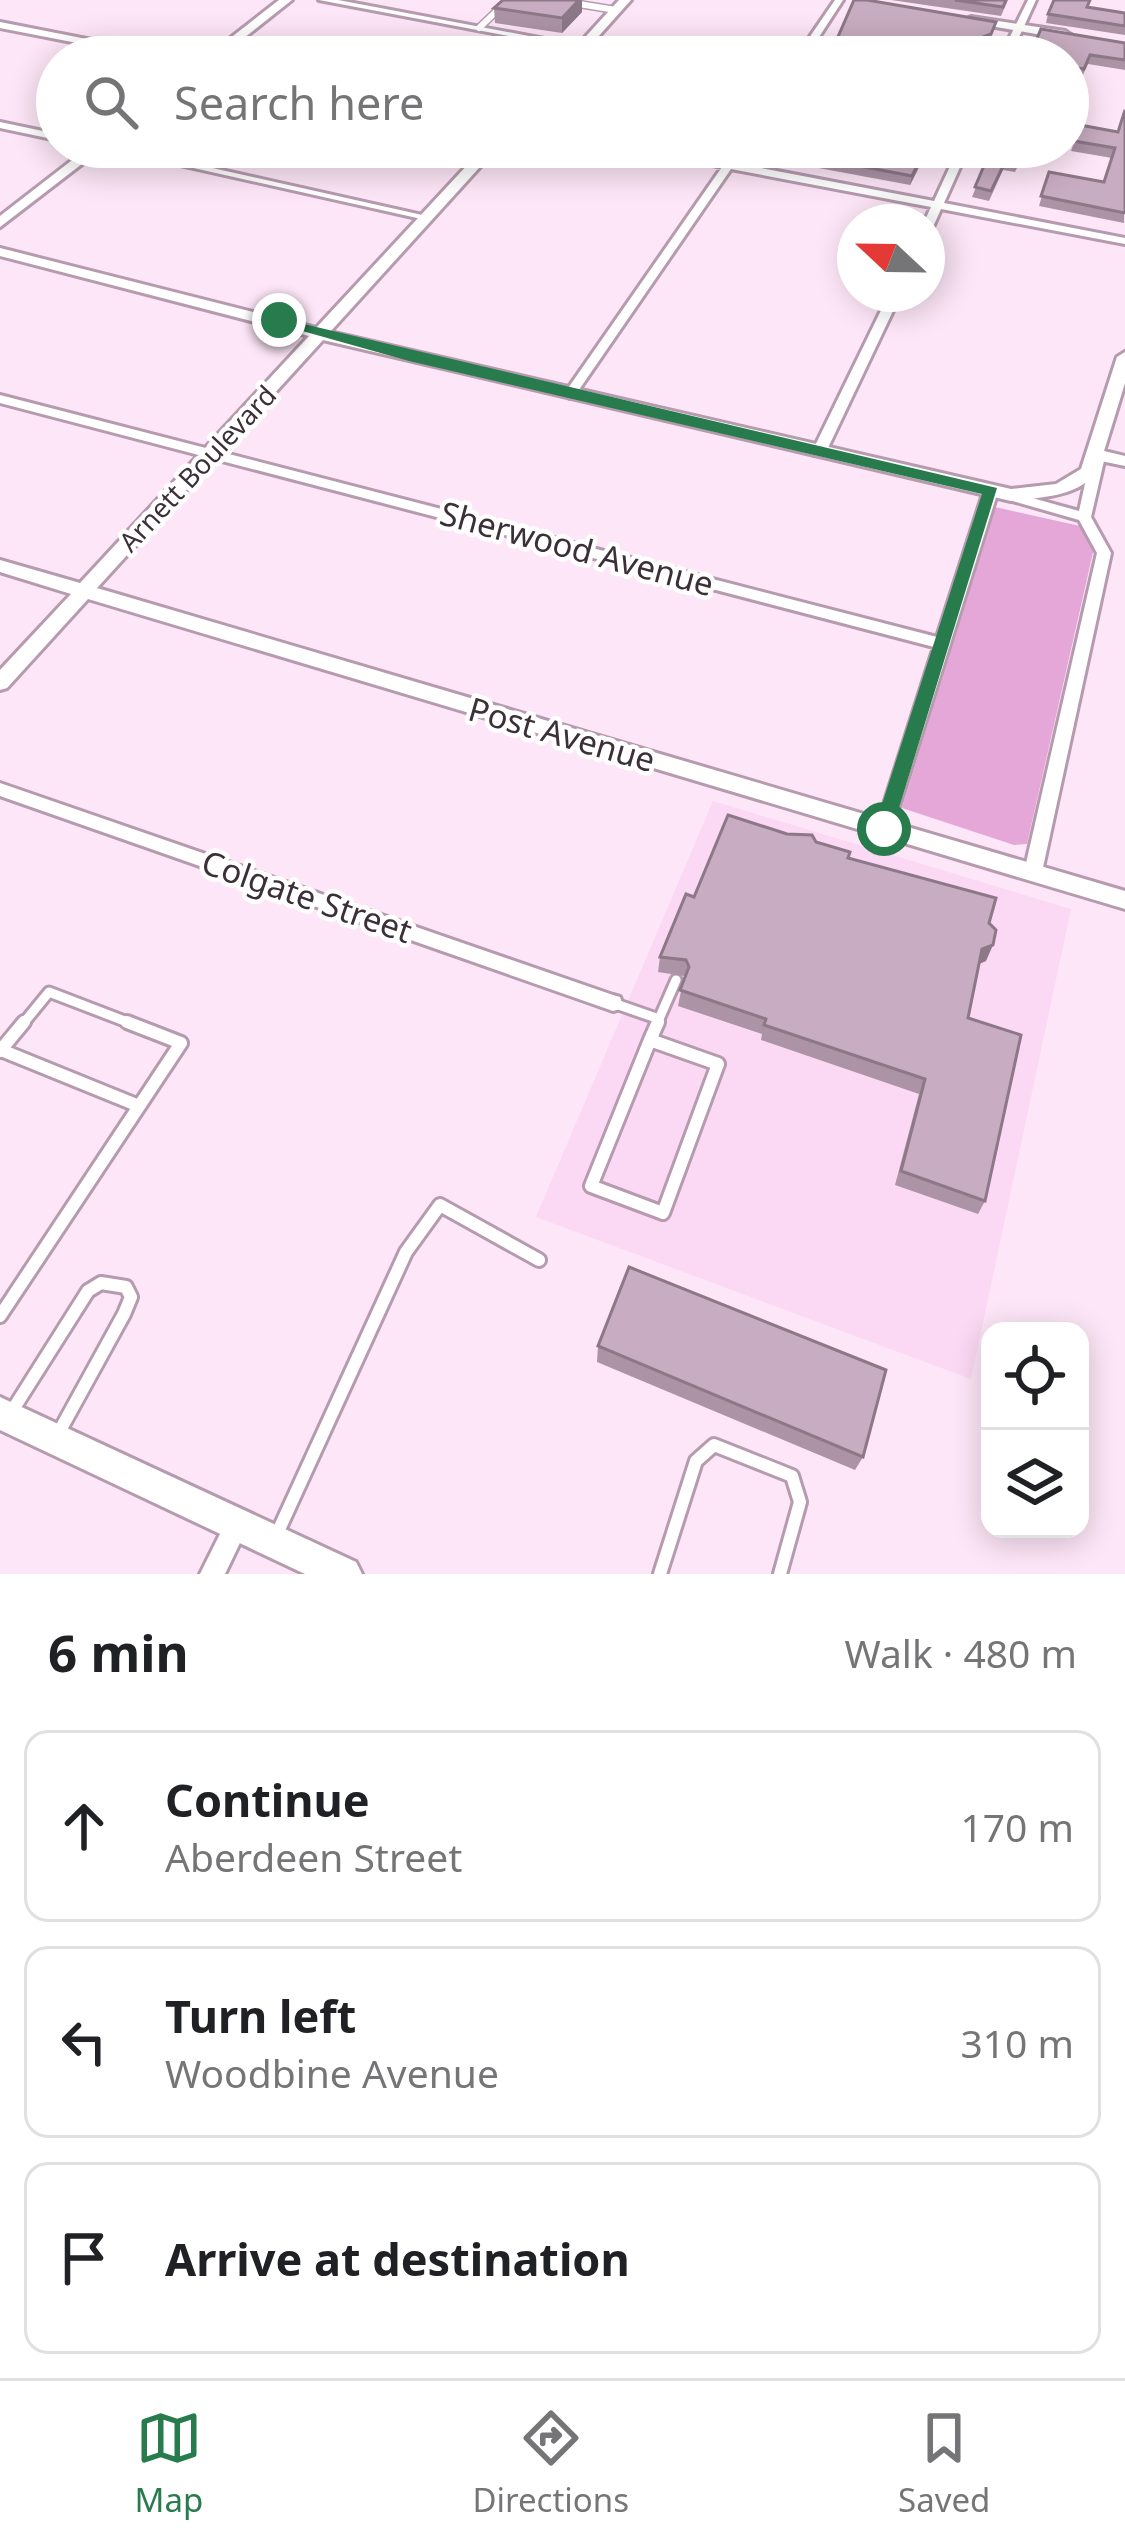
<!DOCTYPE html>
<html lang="en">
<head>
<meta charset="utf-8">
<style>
  body { margin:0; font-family:"Noto Sans",sans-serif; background:#f2f2f2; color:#202124 }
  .controls { position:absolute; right:36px; bottom:36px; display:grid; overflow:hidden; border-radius:24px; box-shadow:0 6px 30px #0003 }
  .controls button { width:108px; height:108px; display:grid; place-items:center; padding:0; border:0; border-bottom:3px solid #e0e0e0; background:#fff; color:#202124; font:60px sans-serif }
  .compass { position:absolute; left:837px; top:204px; width:108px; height:108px; border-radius:50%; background:#fff; box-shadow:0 6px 30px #0003; rotate:292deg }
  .stop { position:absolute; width:36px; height:36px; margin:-27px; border:9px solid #287b4c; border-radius:50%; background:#fff }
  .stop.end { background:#287b4c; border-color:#fff; box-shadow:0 3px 12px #0008 }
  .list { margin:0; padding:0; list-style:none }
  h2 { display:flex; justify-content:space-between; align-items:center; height:156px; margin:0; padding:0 48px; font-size:51px }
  h2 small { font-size:39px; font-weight:400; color:#757577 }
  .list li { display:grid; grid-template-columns:78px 1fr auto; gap:36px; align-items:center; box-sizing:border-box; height:192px; margin:0 24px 24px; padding:0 24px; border:3px solid #e0e0e0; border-radius:24px }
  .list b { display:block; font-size:45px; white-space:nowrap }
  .list p { margin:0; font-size:39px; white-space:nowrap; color:#757577 }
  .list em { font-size:39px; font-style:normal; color:#757577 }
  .icon { flex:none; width:66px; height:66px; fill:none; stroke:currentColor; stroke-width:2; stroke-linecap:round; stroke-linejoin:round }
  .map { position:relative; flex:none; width:1125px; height:1574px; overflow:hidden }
  .search { position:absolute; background:#fff; box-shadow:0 6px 30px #0003; left:36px; right:36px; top:36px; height:132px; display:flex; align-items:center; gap:30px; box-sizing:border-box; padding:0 42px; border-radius:66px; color:#757577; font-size:45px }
  .sheet { height:804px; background:#fff }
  nav { display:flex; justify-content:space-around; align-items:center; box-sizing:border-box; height:168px; border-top:3px solid #e0e0e0; background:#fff; font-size:33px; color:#757577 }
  nav a { display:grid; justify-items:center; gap:6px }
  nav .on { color:#287b4c }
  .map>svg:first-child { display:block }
  .built { fill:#fbd8f3 }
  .green { fill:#e5a7d7 }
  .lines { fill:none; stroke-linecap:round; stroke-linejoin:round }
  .service-far2-casing { stroke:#b69baf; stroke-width:9 }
  .service-far1-casing { stroke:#b69baf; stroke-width:15 }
  .service-casing { stroke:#b69baf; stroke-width:18 }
  .minor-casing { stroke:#b69baf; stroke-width:6 }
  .tertiary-casing { stroke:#b69baf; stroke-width:6 }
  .secondary-casing { stroke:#b69baf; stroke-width:6 }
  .service-far2 { stroke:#fff; stroke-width:6 }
  .service-far1 { stroke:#fff; stroke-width:9 }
  .service { stroke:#fff; stroke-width:12 }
  .minor { fill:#fff; fill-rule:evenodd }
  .tertiary { fill:#fff; fill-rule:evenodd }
  .secondary { fill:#fff; fill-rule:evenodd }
  .wall { fill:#ac94a6 }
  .shaded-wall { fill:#8c7887 }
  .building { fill:#c8acc1; stroke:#8c7887; stroke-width:3 }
  .route { fill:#287b4c }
  .labels { text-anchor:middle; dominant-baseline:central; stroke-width:9; stroke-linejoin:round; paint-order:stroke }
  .far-street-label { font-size:27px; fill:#3b3038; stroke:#fff }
  .street-label { font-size:33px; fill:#3b3038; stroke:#fff }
</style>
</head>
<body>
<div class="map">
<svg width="1125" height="1574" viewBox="0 0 1125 1574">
  <rect width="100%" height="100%" fill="#fde6f7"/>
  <path class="built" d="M 713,801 L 1071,909 L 971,1379 L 536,1217 Z"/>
  <path class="green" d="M 995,507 L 1080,526 L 1094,548 L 1027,844 L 1014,845 L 902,808 Z"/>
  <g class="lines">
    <defs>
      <path id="service-far2" d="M 554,0 L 616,10
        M 479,28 L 508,0"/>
      <path id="service-far1" d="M 613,1003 L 659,1019 L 657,1025
        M 659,1019 L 676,980
        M 22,1025 L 49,992 L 135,1025"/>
      <path id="service" d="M 650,1040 L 718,1064 L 663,1213 L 591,1186 Z
        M 650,1040 L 658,1022
        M 1,1050 L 139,1106
        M 0,1051 L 24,1022
        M 0,1316 L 181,1043 L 127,1022
        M 12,1411 L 88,1291 L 101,1283 L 126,1287 L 131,1297 L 124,1314 L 58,1434
        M 276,1536 L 406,1252 L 440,1205 L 539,1260
        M 660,1574 L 696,1461 L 714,1445 L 792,1476 L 800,1502 L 780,1574"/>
      <path id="minor" d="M 319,0 L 338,0 L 587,47 L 582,50 Z
        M 835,0 L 843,0 L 806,57 L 796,57 Z
        M 1028,0 L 1036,0 L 1010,57 L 1000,57 Z
        M 0,22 L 163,54 L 168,57 L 149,57 L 0,28 Z
        M 0,122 L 57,134 L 57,140 L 0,128 Z
        M 100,147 L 119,147 L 431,217 L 426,220 Z
        M 630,147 L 651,147 L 726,161 L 736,147 L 746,147 L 735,163 L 934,201 L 959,147 L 969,147 L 944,203 L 1125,238 L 1125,244 L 941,209 L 933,227 L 927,230 L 927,222 L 924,222 L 931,207 L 731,169 L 574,397 L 570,398 L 564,394 L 722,167 Z
        M 889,294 L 901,294 L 826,452 L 824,455 L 814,455 L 812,452 Z
        M 0,395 L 937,637 L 984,491 L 991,487 L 998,491 L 892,829 L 890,834 L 878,834 L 876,829 L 934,647 L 0,403 Z
        M 1097,457 L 1104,461 L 1091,517 L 1111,553 L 1042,872 L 1039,877 L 1027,877 L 1024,872 L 1097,553 L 1079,520 L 1002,498 L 1000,495 L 1007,491 L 1079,511 L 1090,461 Z
        M 0,783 L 613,995 L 620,997 L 622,1003 L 620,1009 L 613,1011 L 0,796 Z
        M 237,1512 L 245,1516 L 249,1524 L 225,1574 L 200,1574 L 229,1516 Z"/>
      <path id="tertiary" d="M 279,0 L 292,0 L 220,57 L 206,57 Z
        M 619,0 L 631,0 L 580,57 L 567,57 Z
        M 971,17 L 1065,31 L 1071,35 L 1065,39 L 967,22 L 965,20 Z
        M 89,147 L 104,147 L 0,227 L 0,216 Z
        M 484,147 L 498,147 L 330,332 L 1011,489 L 1056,484 L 1081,469 L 1117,357 L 1125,352 L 1125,383 L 1104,451 L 1125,456 L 1125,466 L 1101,461 C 1090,497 1042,497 1011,501 L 323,340 L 97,588 L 1125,891 L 1125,909 L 88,599 L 7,688 L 0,690 L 0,670 L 71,594 L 0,572 L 0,560 L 80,583 L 309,336 L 0,256 L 0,248 L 316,328 Z"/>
      <path id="secondary" d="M 0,1397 L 356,1562 L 362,1574 L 305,1574 L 0,1430 Z"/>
    </defs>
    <use href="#service-far2" class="service-far2-casing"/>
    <use href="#service-far1" class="service-far1-casing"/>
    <use href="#service" class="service-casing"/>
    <use href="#minor" class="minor-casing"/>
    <use href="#tertiary" class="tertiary-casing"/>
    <use href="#secondary" class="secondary-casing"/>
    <use href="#service-far2" class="service-far2"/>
    <use href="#service-far1" class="service-far1"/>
    <use href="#service" class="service"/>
    <use href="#minor" class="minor"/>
    <use href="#tertiary" class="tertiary"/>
    <use href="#secondary" class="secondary"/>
  </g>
  <path class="wall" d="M 891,0 L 1008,0 L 1001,16 Z
    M 1088,7 L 1125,13 L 1125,35 L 1046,23 L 1048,14 Z
    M 494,8 L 582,12 L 562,33 L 495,23 Z
    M 1125,43 L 1125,70 L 1088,64 L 1081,79 L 1068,76 L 1068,57 Z
    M 1125,110 L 1124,223 L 1039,206 L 1049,172 L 1104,182 L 1112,158 L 1071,151 L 1080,125 L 1118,132 Z
    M 929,147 L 910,185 L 765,158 L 766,148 Z
    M 992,147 L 1027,147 L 1015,172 L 1003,170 L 989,201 L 972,197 Z
    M 816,842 L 989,923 L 986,961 L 979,964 L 968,1018 L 985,1201 L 978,1214 L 895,1185 L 919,1094 L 761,1040 L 762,1034 L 678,1006 L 684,976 L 658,972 L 660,957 L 694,897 Z
    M 598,1346 L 863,1457 L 855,1470 L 597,1362 Z"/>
  <path class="shaded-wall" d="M 579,0 L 582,0 L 582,12 L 562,33 L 562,18 Z
    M 996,22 L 989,43 L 981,46 L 975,57 L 973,57 L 983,37 Z
    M 926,147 L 929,147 L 910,185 L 912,176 Z
    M 993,945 L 986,961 L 976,965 L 982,949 Z"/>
  <path class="building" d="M 503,0 L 579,0 L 562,18 L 494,8 Z
    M 854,0 L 867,0 L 996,22 L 991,34 L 983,37 L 973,57 L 826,57 L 837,39 Z
    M 955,0 L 1006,0 L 1003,7 Z
    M 1054,0 L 1090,0 L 1087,7 L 1125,13 L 1125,26 L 1048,14 Z
    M 1041,29 L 1125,43 L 1125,60 L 1090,55 L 1084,69 L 1070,67 L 1068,71 L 1068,57 L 1029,57 Z
    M 1125,110 L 1125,213 L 1041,196 L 1049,172 L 1104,182 L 1115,148 L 1074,141 L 1080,125 L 1118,132 Z
    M 767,147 L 926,147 L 912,176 L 766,148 Z
    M 992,147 L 1025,147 L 1017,162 L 1006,160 L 991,191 L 975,187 Z
    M 728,815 L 787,834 L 812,835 L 816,842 L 850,852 L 848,858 L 996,898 L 989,923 L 996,930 L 993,945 L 982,949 L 968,1018 L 1021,1035 L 985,1201 L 901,1171 L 925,1079 L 764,1025 L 766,1019 L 680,990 L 689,967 L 686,960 L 660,957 L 686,894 L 694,897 Z
    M 629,1267 L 886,1370 L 863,1457 L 598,1346 Z"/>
  <path class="route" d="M 274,317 L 997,488 L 891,834 L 876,834 L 874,829 L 982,494 L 409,361 L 274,323 Z"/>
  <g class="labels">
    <g class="far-street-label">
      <text transform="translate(197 468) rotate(-47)">Arnett Boulevard</text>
    </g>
    <g class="street-label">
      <text transform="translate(577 548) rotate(15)">Sherwood Avenue</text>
      <text transform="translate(562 734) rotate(16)">Post Avenue</text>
      <text transform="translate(307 896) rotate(19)">Colgate Street</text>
    </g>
  </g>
</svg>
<div class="controls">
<button><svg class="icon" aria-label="locate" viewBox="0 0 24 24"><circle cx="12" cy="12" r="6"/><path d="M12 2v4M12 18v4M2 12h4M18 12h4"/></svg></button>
<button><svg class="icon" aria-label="layers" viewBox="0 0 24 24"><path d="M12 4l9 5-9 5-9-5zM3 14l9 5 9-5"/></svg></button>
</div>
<svg class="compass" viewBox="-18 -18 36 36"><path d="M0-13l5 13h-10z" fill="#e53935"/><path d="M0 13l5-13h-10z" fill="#757577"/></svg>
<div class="stop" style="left:884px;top:829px"></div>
<div class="stop end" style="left:279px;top:320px"></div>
<div class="search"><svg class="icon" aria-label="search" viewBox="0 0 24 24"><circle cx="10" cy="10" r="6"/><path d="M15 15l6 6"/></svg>Search here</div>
</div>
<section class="sheet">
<h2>6 min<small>Walk · 480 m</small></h2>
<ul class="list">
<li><svg class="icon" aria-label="ahead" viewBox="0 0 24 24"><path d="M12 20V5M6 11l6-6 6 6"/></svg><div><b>Continue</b><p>Aberdeen Street</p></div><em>170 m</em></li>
<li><svg class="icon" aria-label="left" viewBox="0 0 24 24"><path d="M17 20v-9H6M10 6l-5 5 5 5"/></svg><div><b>Turn left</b><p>Woodbine Avenue</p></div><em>310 m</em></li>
<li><svg class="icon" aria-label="arrive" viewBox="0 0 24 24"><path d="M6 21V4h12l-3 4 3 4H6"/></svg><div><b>Arrive at destination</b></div></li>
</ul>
</section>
<nav>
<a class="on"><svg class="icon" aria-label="map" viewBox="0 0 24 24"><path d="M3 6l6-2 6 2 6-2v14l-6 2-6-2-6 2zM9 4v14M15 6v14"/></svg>Map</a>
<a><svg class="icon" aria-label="directions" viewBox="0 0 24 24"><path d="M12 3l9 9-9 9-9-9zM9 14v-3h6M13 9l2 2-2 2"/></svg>Directions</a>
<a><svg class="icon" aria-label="saved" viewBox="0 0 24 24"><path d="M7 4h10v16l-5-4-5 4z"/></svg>Saved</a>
</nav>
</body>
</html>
